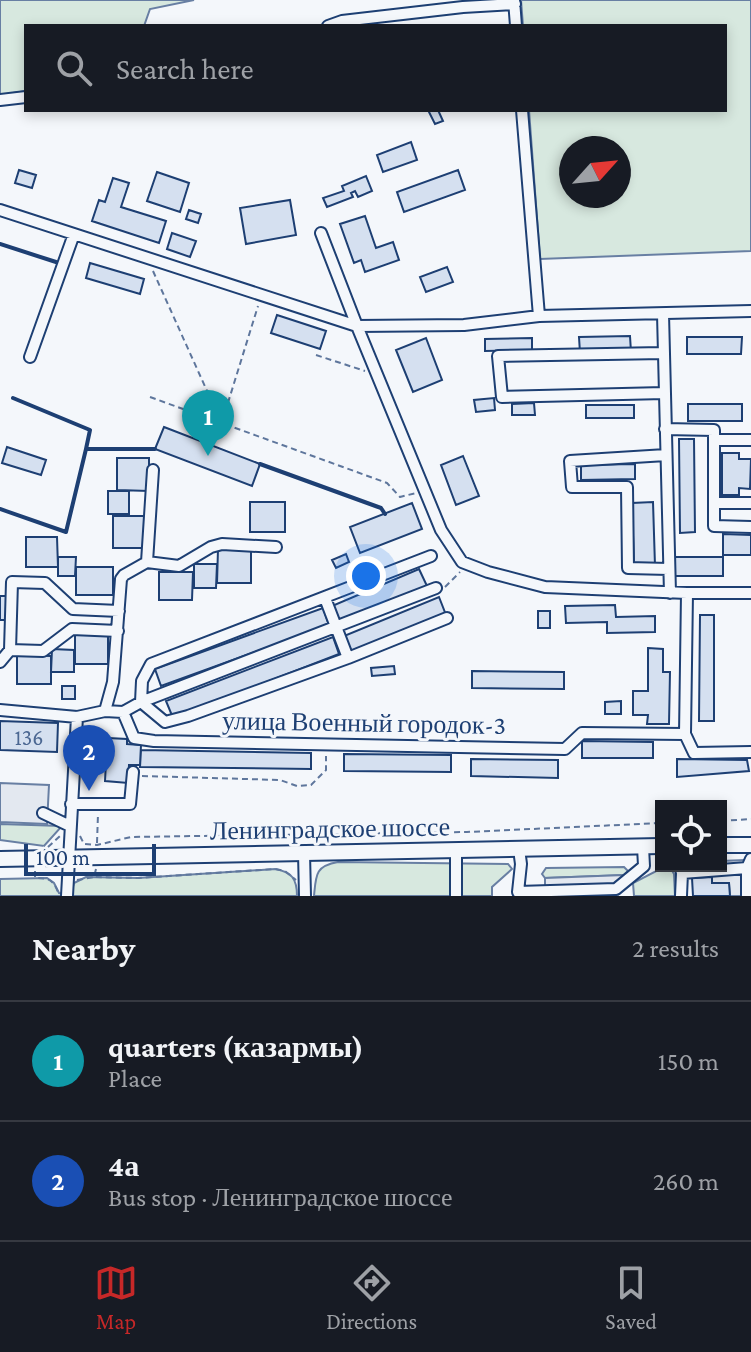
<!DOCTYPE html>
<html lang="en">
<head>
<meta charset="utf-8">
<style>
  body { margin:0; font-family:"Crimson Pro",serif; background:#20242c; color:#f1f3f6 }
  .controls { position:absolute; right:24px; bottom:24px; display:grid; overflow:hidden; border-radius:0px; box-shadow:0 4px 12px #0003 }
  .controls button { width:72px; height:72px; display:grid; place-items:center; padding:0; border:0; border-bottom:2px solid #363941; background:#171b24; color:#f1f3f6; font:40px sans-serif }
  .compass { position:absolute; left:559px; top:136px; width:72px; height:72px; border-radius:50%; background:#171b24; box-shadow:0 4px 12px #0003; rotate:63deg }
  .scale { position:absolute; left:24px; bottom:20px; width:132px; box-sizing:border-box; padding-left:8px; border:4px solid #1d3f73; border-top:0; font-size:22px; line-height:28px; white-space:nowrap; color:#1d3f73; -webkit-text-stroke:6px #f4f7fb; paint-order:stroke }
  .you { position:absolute; left:366px; top:576px; width:28px; height:28px; margin:-20px; border:6px solid #fff; border-radius:50%; background:#1a73e8; box-shadow:0 0 0 12px #1a73e833 }
  .badge { display:grid; place-items:center; width:52px; height:52px; border-radius:50%; background:#c62828; color:#fff; font-size:26px; font-weight:700 }
  .pin { position:absolute; translate:-50% -66px; filter:drop-shadow(0 2px 4px #0008) }
  .pin::after { content:''; position:absolute; top:42px; width:28px; height:24px; background:inherit; clip-path:polygon(0 0,100% 0,50% 100%) }
  .list { margin:0; padding:0; list-style:none }
  h2 { display:flex; justify-content:space-between; align-items:center; height:104px; margin:0; padding:0 32px; font-size:34px }
  h2 small { font-size:26px; font-weight:400; color:#9ea1a6 }
  .list li { display:grid; grid-template-columns:52px 1fr auto; gap:24px; align-items:center; box-sizing:border-box; height:120px; padding:0 32px; border-top:2px solid #363941 }
  .list b { display:block; font-size:30px; white-space:nowrap }
  .list p { margin:0; font-size:26px; white-space:nowrap; color:#9ea1a6 }
  .list em { font-size:26px; font-style:normal; color:#9ea1a6 }
  .icon { flex:none; width:44px; height:44px; fill:none; stroke:currentColor; stroke-width:2; stroke-linecap:round; stroke-linejoin:round }
  .map { position:relative; flex:none; width:751px; height:896px; overflow:hidden }
  .search { position:absolute; background:#171b24; box-shadow:0 4px 12px #0003; left:24px; right:24px; top:24px; height:88px; display:flex; align-items:center; gap:20px; box-sizing:border-box; padding:0 28px; border-radius:0px; color:#9ea1a6; font-size:30px }
  .sheet { height:344px; background:#171b24 }
  nav { display:flex; justify-content:space-around; align-items:center; box-sizing:border-box; height:112px; border-top:2px solid #363941; background:#171b24; font-size:22px; color:#9ea1a6 }
  nav a { display:grid; justify-items:center; gap:4px }
  nav .on { color:#c62828 }
  .map>svg:first-child { display:block }
  .green { fill:#d7e8df; stroke:#687fa3; stroke-width:2; fill-rule:evenodd }
  .parking { fill:#e3e8f0; stroke:#687fa3; stroke-width:2 }
  .building { fill:#d5e0f0; stroke:#1d3f73; stroke-width:2 }
  .lines { fill:none; stroke-linecap:round; stroke-linejoin:round }
  .minor-casing { stroke:#1d3f73; stroke-width:14 }
  .highway-casing { stroke:#1d3f73; stroke-width:18 }
  .path { stroke:#5e769c; stroke-width:2; stroke-dasharray:6 4; stroke-linecap:butt }
  .minor { stroke:#f4f7fb; stroke-width:10 }
  .highway { stroke:#f4f7fb; stroke-width:14 }
  .wall { stroke:#1d3f73; stroke-width:4 }
  .labels { text-anchor:middle; dominant-baseline:central; stroke-width:6; stroke-linejoin:round; paint-order:stroke }
  .number-label { font-size:22px; fill:#4b6792 }
  .street-label { font-size:26px; fill:#1d3f73; stroke:#f4f7fb }
</style>
</head>
<body>
<div class="map">
<svg width="751" height="896" viewBox="0 0 751 896">
  <rect width="100%" height="100%" fill="#f4f7fb"/>
  <path class="green" d="M 0,0 L 194,0 L 150,9 L 144,26 L 26,26 L 26,91 L 0,95 Z
    M 521,0 L 751,0 L 751,251 L 540,259 L 529,110 L 725,110 L 725,26 L 523,26 ZM 571,148 L 619,148 L 619,196 L 571,196 Z
    M 0,824 L 62,826 L 44,846 L 0,840 Z
    M 338,862 L 508,864 L 512,869 L 492,887 L 492,896 L 314,896 C 316,875 315,866 338,862 Z
    M 624,867 L 628,871 L 624,875 L 545,878 L 542,874 L 546,868 Z
    M 664,867 L 670,867 L 674,874 L 675,896 L 634,896 L 633,883 Z
    M 275,869 C 292,872 297,879 297,896 L 0,896 L 0,879 L 47,878 L 54,883 L 59,893 L 71,894 L 74,883 L 86,877 L 138,878 Z"/>
  <path class="parking" d="M 0,783 L 49,785 L 47,824 L 0,822 Z
    M 744,860 L 745,896 L 730,896 L 729,883 L 712,883 L 711,877 L 698,878 L 697,866 L 721,866 L 721,861 Z
    M 624,875 L 617,885 L 545,886 L 545,878 Z"/>
  <path class="building" d="M 428,110 L 438,110 L 443,121 L 435,124 Z
    M 411,142 L 417,160 L 383,172 L 377,155 Z
    M 19,170 L 36,175 L 32,188 L 15,183 Z
    M 458,170 L 465,190 L 404,212 L 397,192 Z
    M 157,172 L 189,183 L 180,212 L 147,201 Z
    M 366,176 L 372,191 L 358,197 L 355,191 L 351,193 L 353,197 L 327,207 L 323,198 L 344,191 L 342,186 Z
    M 113,178 L 129,183 L 121,207 L 166,221 L 159,243 L 92,221 L 99,200 L 105,202 Z
    M 290,200 L 296,235 L 246,244 L 240,208 Z
    M 189,210 L 201,214 L 198,223 L 186,219 Z
    M 365,216 L 376,248 L 393,242 L 399,260 L 365,272 L 361,260 L 354,263 L 340,224 Z
    M 172,233 L 196,241 L 190,257 L 167,249 Z
    M 90,263 L 144,279 L 140,294 L 86,278 Z
    M 447,267 L 453,282 L 426,292 L 420,277 Z
    M 277,315 L 326,331 L 320,349 L 271,333 Z
    M 630,336 L 631,352 L 580,353 L 579,337 Z
    M 687,337 L 742,337 L 741,354 L 687,354 Z
    M 426,338 L 442,380 L 413,392 L 396,350 Z
    M 532,338 L 532,350 L 485,351 L 485,339 Z
    M 494,398 L 495,410 L 476,412 L 474,400 Z
    M 534,403 L 535,415 L 512,415 L 512,404 Z
    M 688,404 L 742,404 L 742,421 L 688,421 Z
    M 586,405 L 634,405 L 634,418 L 586,418 Z
    M 164,427 L 260,464 L 252,486 L 155,449 Z
    M 679,439 L 694,439 L 695,532 L 680,533 Z
    M 7,447 L 46,460 L 41,475 L 2,463 Z
    M 722,453 L 739,453 L 739,459 L 751,459 L 750,489 L 739,488 L 739,495 L 722,495 Z
    M 463,456 L 479,496 L 456,505 L 441,465 Z
    M 117,458 L 149,458 L 149,491 L 117,490 Z
    M 635,464 L 635,479 L 581,480 L 581,465 Z
    M 108,491 L 129,491 L 129,514 L 108,514 Z
    M 250,502 L 285,502 L 285,532 L 250,532 Z
    M 653,502 L 655,566 L 634,566 L 632,503 Z
    M 412,503 L 422,529 L 360,553 L 350,527 Z
    M 113,516 L 145,516 L 144,548 L 113,548 Z
    M 723,534 L 751,535 L 751,555 L 723,555 Z
    M 26,537 L 57,537 L 58,567 L 26,567 Z
    M 218,549 L 251,550 L 251,583 L 217,583 Z
    M 346,554 L 349,562 L 336,568 L 332,560 Z
    M 58,557 L 76,557 L 75,576 L 58,576 Z
    M 674,557 L 723,557 L 723,576 L 674,576 Z
    M 194,564 L 217,564 L 216,588 L 194,588 Z
    M 76,567 L 113,567 L 113,595 L 76,595 Z
    M 419,569 L 427,586 L 339,623 L 332,606 Z
    M 159,572 L 193,572 L 192,600 L 159,600 Z
    M 0,596 L 10,596 L 9,620 L 0,620 Z
    M 439,597 L 446,615 L 351,653 L 344,636 Z
    M 615,605 L 616,617 L 655,616 L 655,632 L 607,633 L 607,622 L 566,623 L 565,606 Z
    M 323,608 L 329,625 L 161,686 L 155,669 Z
    M 538,611 L 550,611 L 550,628 L 538,628 Z
    M 700,615 L 714,615 L 714,721 L 699,721 Z
    M 75,633 L 108,634 L 108,664 L 75,664 Z
    M 333,637 L 339,654 L 173,718 L 166,701 Z
    M 648,648 L 663,649 L 663,672 L 670,672 L 669,724 L 647,724 L 648,715 L 633,715 L 633,691 L 648,691 Z
    M 52,649 L 74,650 L 74,672 L 51,672 Z
    M 17,655 L 51,656 L 51,684 L 17,684 Z
    M 394,666 L 395,674 L 372,676 L 371,668 Z
    M 472,671 L 564,672 L 564,689 L 472,688 Z
    M 62,686 L 75,686 L 75,699 L 62,699 Z
    M 621,701 L 621,714 L 605,714 L 605,702 Z
    M 0,721 L 58,723 L 57,752 L 0,750 Z
    M 88,737 L 127,739 L 127,744 L 141,745 L 140,765 L 129,765 L 128,783 L 105,781 L 106,762 L 87,761 Z
    M 582,741 L 653,742 L 653,758 L 582,758 Z
    M 141,750 L 311,753 L 311,769 L 140,767 Z
    M 344,754 L 451,755 L 451,772 L 344,771 Z
    M 471,759 L 558,760 L 558,778 L 471,776 Z
    M 677,759 L 747,760 L 749,771 L 677,777 Z
    M 712,877 L 712,883 L 729,883 L 730,896 L 693,896 L 692,878 Z"/>
  <g class="lines">
    <defs>
      <path id="minor" d="M 514,0 L 516,26
        M 328,26 L 342,21 L 463,7 L 515,4
        M 0,100 L 26,97
        M 522,110 L 539,316
        M 0,210 L 357,326 L 441,530 L 462,562 L 488,572 L 545,587 L 687,593
        M 321,233 L 357,326 L 464,325 L 539,316 L 751,311
        M 663,314 L 670,593
        M 663,353 L 498,356 L 502,397 L 664,393
        M 30,357 L 74,234
        M 665,429 L 714,430 L 714,440 L 751,440
        M 714,440 L 714,526 L 751,527
        M 666,455 L 570,461 L 572,487 L 627,487 L 628,568 L 669,569
        M 715,503 L 751,503
        M 431,556 L 151,664 L 142,681 L 141,702 L 165,722 L 188,716 L 348,658 L 447,618
        M 147,562 L 179,566 L 211,547 L 222,544 L 276,547
        M 325,598 L 348,658
        M 10,650 L 12,582 L 45,583 L 73,609 L 119,611
        M 0,662 L 10,650 L 43,651 L 72,629 L 118,631
        M 0,710 L 77,717
        M 105,711 L 113,682 L 121,579 L 124,575 L 147,562 L 153,470
        M 123,712 L 141,702 L 436,588
        M 685,734 L 694,753 L 751,752
        M 71,804 L 130,804 L 133,772
        M 43,813 L 70,826
        M 519,849 L 521,864 L 518,892 L 616,889 L 644,866 L 643,847
        M 456,850 L 456,896
        M 304,853 L 305,896
        M 680,866 L 682,873 L 747,868 L 751,859
        M 67,896 L 77,717 L 105,711 L 123,712 L 134,738 L 154,741 L 565,749 L 582,733 L 685,734 L 687,593 L 751,593
        M 681,896 L 682,873
        M 747,896 L 747,868"/>
      <path id="highway" d="M 721,845 L 751,845
        M 0,859 L 661,846"/>
    </defs>
    <use href="#minor" class="minor-casing"/>
    <use href="#highway" class="highway-casing"/>
    <path class="path" d="M 153,271 L 221,422
      M 316,355 L 365,371
      M 150,397 L 387,483 L 400,497 L 416,493
      M 222,422 L 258,306
      M 445,587 L 460,572
      M 142,776 L 280,780 L 297,786 L 311,785 L 326,770 L 326,756
      M 721,821 L 751,819
      M 80,836 L 84,844 L 97,845 L 131,837 L 467,832 L 661,823
      M 97,843 L 98,814
      M 48,847 L 61,835
      M 96,869 L 94,877 L 138,878 L 275,869 L 285,871 L 296,880
      M 35,871 L 35,878 C 48,878 53,879 58,892
      M 77,880 L 94,877"/>
    <use href="#minor" class="minor"/>
    <use href="#highway" class="highway"/>
    <path class="wall" d="M 0,244 L 56,262
      M 13,398 L 90,430 L 86,449
      M 260,464 L 381,508 L 385,514
      M 0,509 L 66,532 L 86,449 L 155,449"/>
  </g>
  <g class="labels">
    <g class="number-label">
      <text x="29" y="737">136</text>
    </g>
    <g class="street-label">
      <text transform="translate(364 723) rotate(1)">улица Военный городок-3</text>
      <text transform="translate(330 829) rotate(-1)">Ленинградское шоссе</text>
    </g>
  </g>
</svg>
<div class="controls">
<button><svg class="icon" aria-label="locate" viewBox="0 0 24 24"><circle cx="12" cy="12" r="6"/><path d="M12 2v4M12 18v4M2 12h4M18 12h4"/></svg></button>
</div>
<svg class="compass" viewBox="-18 -18 36 36"><path d="M0-13l5 13h-10z" fill="#e53935"/><path d="M0 13l5-13h-10z" fill="#9ea1a6"/></svg>
<div class="scale">100 m</div>
<div class="you"></div>
<div class="pin badge" style="left:208px;top:456px;background:#0f9aa8">1</div>
<div class="pin badge" style="left:89px;top:791px;background:#1a4fb4">2</div>
<div class="search"><svg class="icon" aria-label="search" viewBox="0 0 24 24"><circle cx="10" cy="10" r="6"/><path d="M15 15l6 6"/></svg>Search here</div>
</div>
<section class="sheet">
<h2>Nearby<small>2 results</small></h2>
<ul class="list">
<li><span class="badge" style="background:#0f9aa8">1</span><div><b>quarters (казармы)</b><p>Place</p></div><em>150 m</em></li>
<li><span class="badge" style="background:#1a4fb4">2</span><div><b>4а</b><p>Bus stop · Ленинградское шоссе</p></div><em>260 m</em></li>
</ul>
</section>
<nav>
<a class="on"><svg class="icon" aria-label="map" viewBox="0 0 24 24"><path d="M3 6l6-2 6 2 6-2v14l-6 2-6-2-6 2zM9 4v14M15 6v14"/></svg>Map</a>
<a><svg class="icon" aria-label="directions" viewBox="0 0 24 24"><path d="M12 3l9 9-9 9-9-9zM9 14v-3h6M13 9l2 2-2 2"/></svg>Directions</a>
<a><svg class="icon" aria-label="saved" viewBox="0 0 24 24"><path d="M7 4h10v16l-5-4-5 4z"/></svg>Saved</a>
</nav>
</body>
</html>
